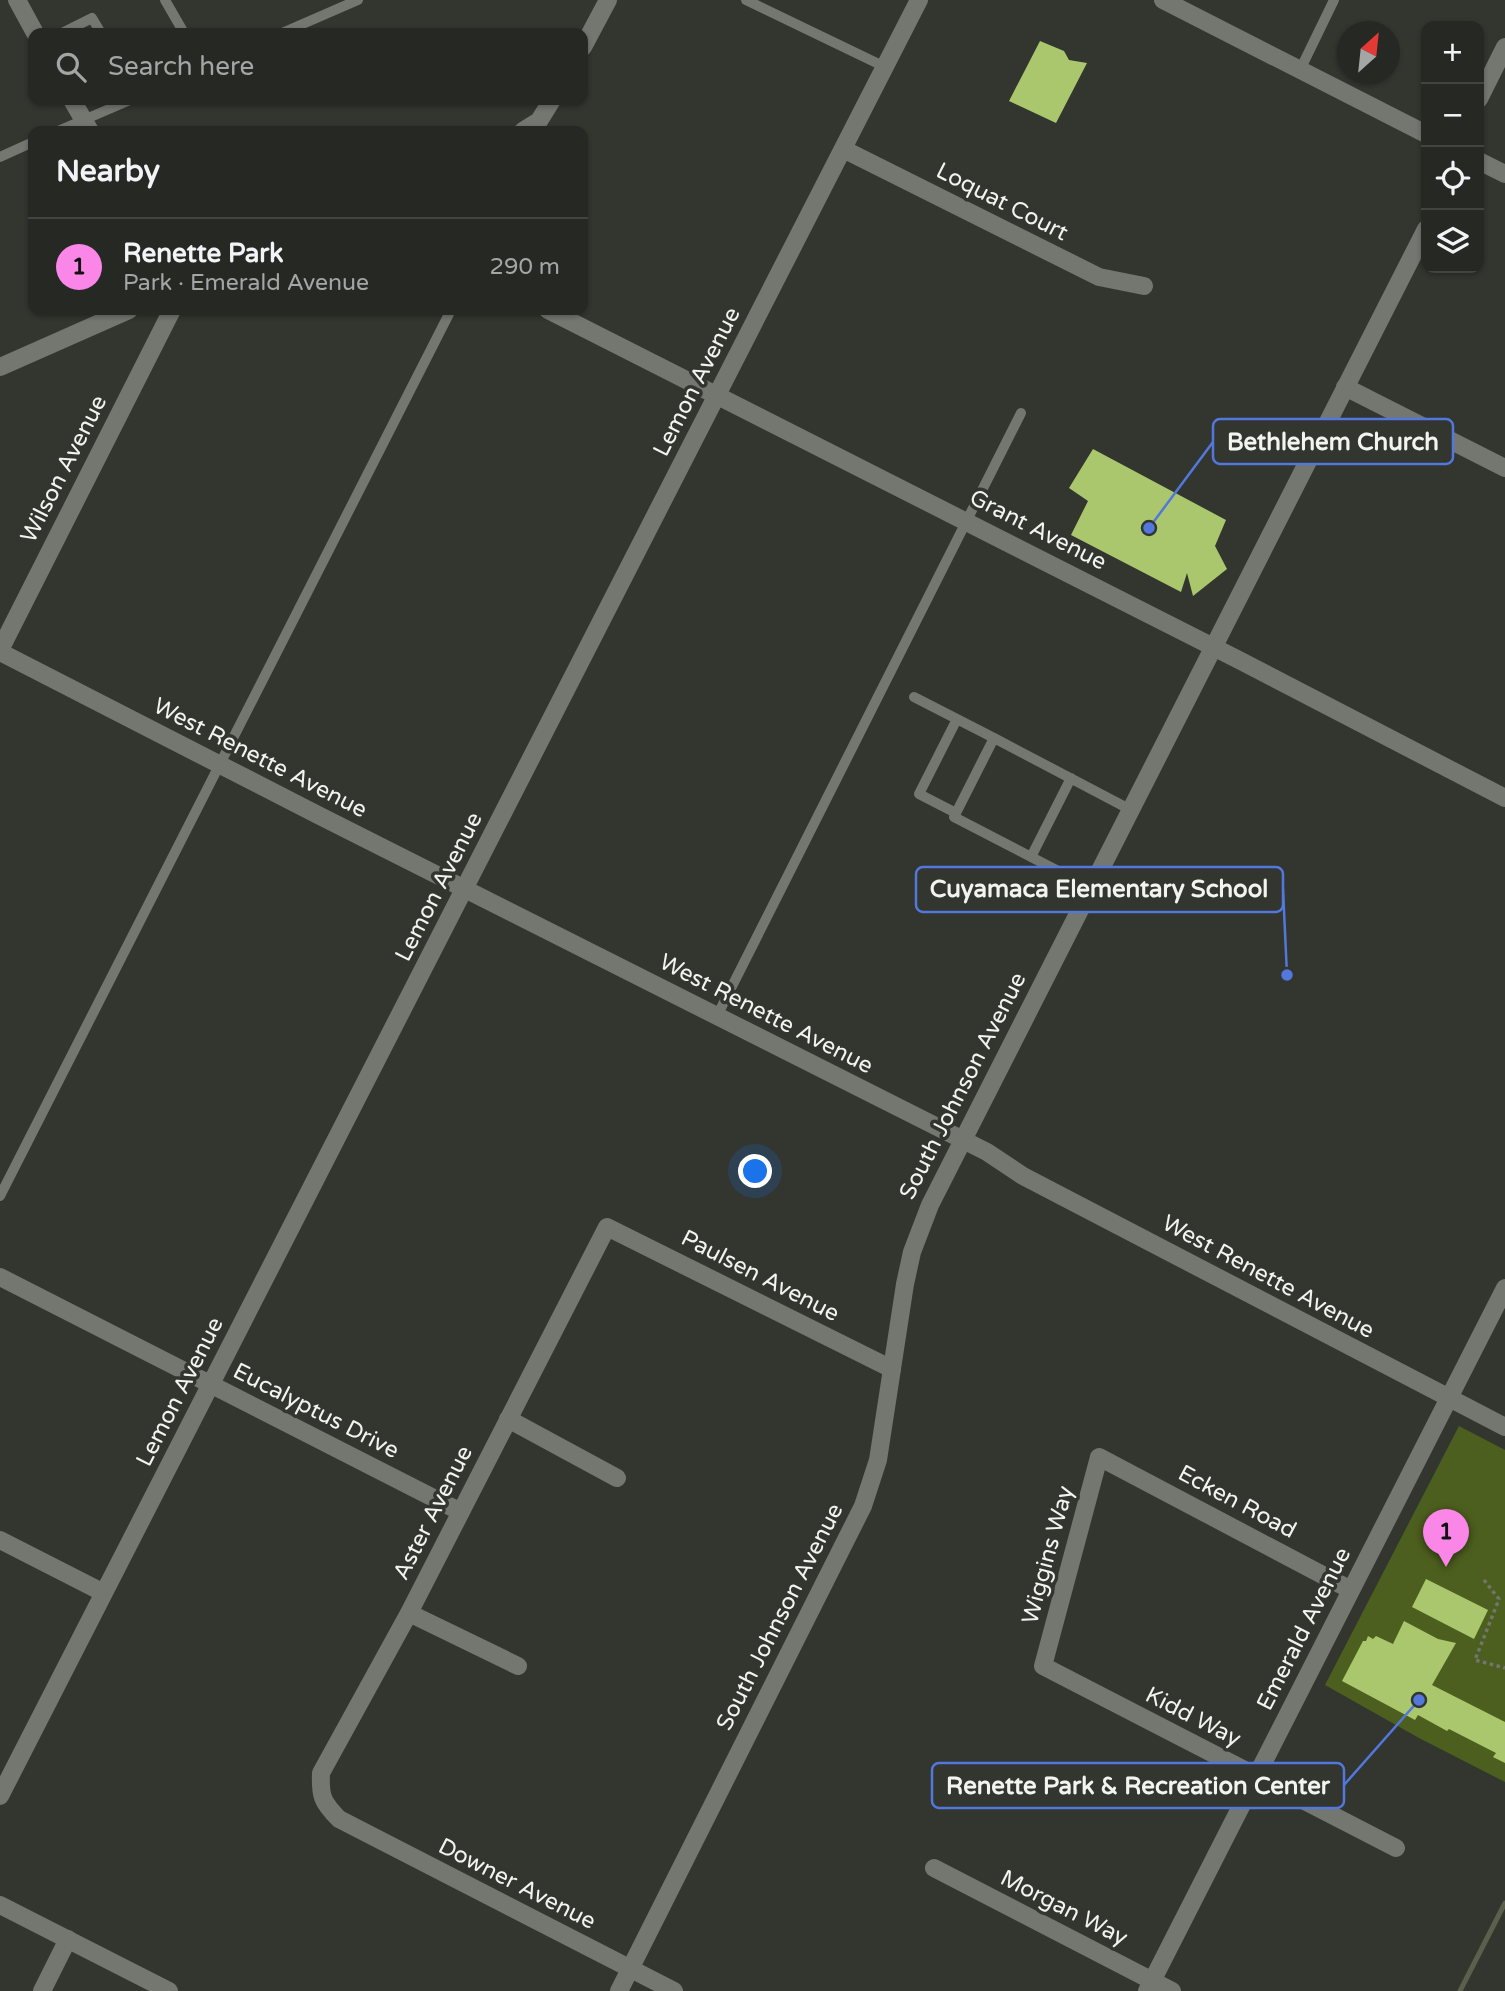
<!DOCTYPE html>
<html lang="en">
<head>
<meta charset="utf-8">
<style>
  body { margin:0; font-family:"Varela Round",sans-serif; background:#2e302b; color:#f1f3f6 }
  .controls { position:absolute; right:21px; top:21px; display:grid; overflow:hidden; border-radius:14px; box-shadow:0 2px 5px #0004 }
  .controls button { width:63px; height:63px; display:grid; place-items:center; padding:0; border:0; border-bottom:2px solid #424441; background:#262823; color:#f1f3f6; font:35px sans-serif }
  .compass { position:absolute; left:1337px; top:21px; width:63px; height:63px; border-radius:50%; background:#262823; box-shadow:0 2px 5px #0004; rotate:27deg }
  .you { position:absolute; left:756px; top:1172px; width:24px; height:24px; margin:-18px; border:5px solid #fff; border-radius:50%; background:#1a73e8; box-shadow:0 0 0 10px #1a73e833 }
  .badge { display:grid; place-items:center; width:46px; height:46px; border-radius:50%; background:#fa87e7; color:#111; font-size:23px; font-weight:700 }
  .pin { position:absolute; translate:-50% -58px; filter:drop-shadow(0 2px 4px #0008) }
  .pin::after { content:''; position:absolute; top:37px; width:24px; height:21px; background:inherit; clip-path:polygon(0 0,100% 0,50% 100%) }
  .list { margin:0; padding:0; list-style:none }
  h2 { display:flex; justify-content:space-between; align-items:center; height:91px; margin:0; padding:0 28px; font-size:30px }
  h2 small { font-size:23px; font-weight:400; color:#a4a6a6 }
  .list li { display:grid; grid-template-columns:46px 1fr auto; gap:21px; align-items:center; box-sizing:border-box; height:98px; padding:0 28px; border-top:2px solid #424441 }
  .list b { display:block; font-size:26px; white-space:nowrap }
  .list p { margin:0; font-size:23px; white-space:nowrap; color:#a4a6a6 }
  .list em { font-size:23px; font-style:normal; color:#a4a6a6 }
  .icon { flex:none; width:38px; height:38px; fill:none; stroke:currentColor; stroke-width:2; stroke-linecap:round; stroke-linejoin:round }
  .map { position:relative; flex:none; width:1505px; height:1991px; overflow:hidden }
  .search { position:absolute; background:#262823; box-shadow:0 2px 5px #0004; left:28px; top:28px; width:560px; height:77px; display:flex; align-items:center; gap:18px; box-sizing:border-box; padding:0 24px; border-radius:14px; color:#a4a6a6; font-size:26px }
  .panel { position:absolute; background:#262823; box-shadow:0 2px 5px #0004; left:28px; top:126px; width:560px; height:189px; border-radius:14px }
  .map>svg:first-child { display:block }
  .green { fill:#4d5f1e }
  .lines { fill:none; stroke-linecap:round; stroke-linejoin:round }
  .stream { stroke:#5a604c; stroke-width:5 }
  .building { fill:#abc76d }
  .path { stroke:#737570; stroke-width:3.5; stroke-dasharray:3.5 3.5; stroke-linecap:butt }
  .service { stroke:#747670; stroke-width:10 }
  .minor { stroke:#747670; stroke-width:18 }
  .tertiary { stroke:#747670; stroke-width:18 }
  .secondary { stroke:#747670; stroke-width:18 }
  .labels { text-anchor:middle; dominant-baseline:central; stroke-width:7; stroke-linejoin:round; paint-order:stroke }
  .street-label { font-size:23px; fill:#f3f4f0; stroke:#33352f }
  .leader { fill:none; stroke:#5278de; stroke-width:2.5 }
  .callout-dot { fill:#5278de; stroke:#33352f; stroke-width:2.5 }
  .callout { fill:#33352f; stroke:#5278de; stroke-width:2.5 }
  .callout-label { font-size:24px; text-anchor:middle; font-weight:bold; fill:#f3f4f0 }
</style>
</head>
<body>
<div class="map">
<svg width="1505" height="1991" viewBox="0 0 1505 1991">
  <rect width="100%" height="100%" fill="#33352f"/>
  <path class="green" d="M 1459,1426 L 1505,1450 L 1505,1782 L 1419,1738 L 1325,1685 Z"/>
  <g class="lines">
    <path class="stream" d="M 1460,1991 L 1505,1903"/>
  </g>
  <path class="building" d="M 1040,41 L 1064,51 L 1069,60 L 1087,63 L 1056,123 L 1009,101 Z
    M 1093,449 L 1226,520 L 1215,546 L 1227,569 L 1193,596 L 1187,573 L 1181,592 L 1071,535 L 1088,501 L 1069,488 Z
    M 1426,1579 L 1488,1610 L 1474,1639 L 1412,1607 Z
    M 1404,1621 L 1438,1639 L 1456,1643 L 1432,1685 L 1505,1722 L 1505,1763 L 1493,1757 L 1496,1753 L 1449,1729 L 1447,1731 L 1418,1715 L 1415,1720 L 1342,1681 L 1363,1641 L 1366,1641 L 1368,1636 L 1373,1639 L 1376,1636 L 1393,1644 Z"/>
  <g class="lines">
    <path class="path" d="M 1484,1580 L 1499,1599 L 1475,1660 L 1505,1668"/>
    <path class="service" d="M 165,0 L 184,33
      M 746,0 L 885,67
      M 62,33 L 92,18 L 101,33
      M 282,33 L 358,0
      M 1300,70 L 1334,0
      M 58,131 L 130,100
      M 0,157 L 33,142
      M 914,697 L 994,738
      M 956,813 L 919,794 L 957,719
      M 1031,857 L 1071,778
      M 1091,888 L 954,817 L 994,738 L 1131,810
      M 717,1016 L 1021,413
      M 0,1196 L 451,310"/>
    <path class="minor" d="M 17,0 L 35,33
      M 72,100 L 90,131
      M 843,149 L 1099,277 L 1144,286
      M 548,310 L 1237,659 L 1505,798
      M 1345,387 L 1505,468
      M 0,650 L 172,310
      M 0,652 L 318,815 L 987,1152 L 1023,1176 L 1505,1427
      M 0,1277 L 461,1512
      M 508,1419 L 617,1478
      M 0,1540 L 104,1593
      M 1351,1590 L 1099,1457 L 1043,1666 L 1396,1848
      M 409,1613 L 518,1666
      M 0,1796 L 919,0
      M 934,1868 L 1172,1991
      M 42,1991 L 68,1939
      M 674,1991 L 339,1819 C 322,1802 320,1796 321,1773 L 409,1613 L 607,1227 L 892,1369
      M 1147,1991 L 1505,1288"/>
    <path class="tertiary" d="M 583,47 L 608,0
      M 1479,99 L 1505,47
      M 523,131 L 539,121 L 552,100
      M 0,367 L 129,310
      M 619,1991 L 863,1506 L 878,1460 L 905,1284 L 912,1252 L 930,1205 L 1426,229"/>
    <path class="secondary" d="M 1163,0 L 1426,134
      M 1479,161 L 1505,174
      M 0,1905 L 169,1991"/>
  </g>
  <g class="labels">
    <g class="street-label">
      <text transform="translate(1002 202) rotate(27)">Loquat Court</text>
      <text transform="translate(697 382) rotate(-63)">Lemon Avenue</text>
      <text transform="translate(64 469) rotate(-63)">Wilson Avenue</text>
      <text transform="translate(1038 530) rotate(27)">Grant Avenue</text>
      <text transform="translate(260 758) rotate(27)">West Renette Avenue</text>
      <text transform="translate(439 887) rotate(-63)">Lemon Avenue</text>
      <text transform="translate(766 1014) rotate(27)">West Renette Avenue</text>
      <text transform="translate(963 1086) rotate(-63)">South Johnson Avenue</text>
      <text transform="translate(760 1276) rotate(27)">Paulsen Avenue</text>
      <text transform="translate(1268 1277) rotate(28)">West Renette Avenue</text>
      <text transform="translate(180 1392) rotate(-63)">Lemon Avenue</text>
      <text transform="translate(316 1411) rotate(27)">Eucalyptus Drive</text>
      <text transform="translate(1237 1502) rotate(28)">Ecken Road</text>
      <text transform="translate(433 1513) rotate(-63)">Aster Avenue</text>
      <text transform="translate(1048 1555) rotate(-75)">Wiggins Way</text>
      <text transform="translate(780 1617) rotate(-63)">South Johnson Avenue</text>
      <text transform="translate(1304 1629) rotate(-63)">Emerald Avenue</text>
      <text transform="translate(1193 1717) rotate(27)">Kidd Way</text>
      <text transform="translate(517 1884) rotate(27)">Downer Avenue</text>
      <text transform="translate(1064 1908) rotate(27)">Morgan Way</text>
    </g>
  </g>
  <path class="leader" d="M1149 528L1213 442M1287 975L1283 889M1419 1700L1344 1785"/>
  <g class="callout-dot">
    <circle cx="1149" cy="528" r="7"/>
    <circle cx="1287" cy="975" r="7"/>
    <circle cx="1419" cy="1700" r="7"/>
  </g>
  <g class="callout">
    <rect x="1213" y="419" width="240" height="45" rx="7"/>
    <rect x="916" y="867" width="367" height="45" rx="7"/>
    <rect x="932" y="1763" width="412" height="45" rx="7"/>
  </g>
  <g class="callout-label">
    <text x="1333" y="450">Bethlehem Church</text>
    <text x="1099" y="897">Cuyamaca Elementary School</text>
    <text x="1138" y="1794">Renette Park &amp; Recreation Center</text>
  </g>
</svg>
<div class="controls">
<button>+</button>
<button>−</button>
<button><svg class="icon" aria-label="locate" viewBox="0 0 24 24"><circle cx="12" cy="12" r="6"/><path d="M12 2v4M12 18v4M2 12h4M18 12h4"/></svg></button>
<button><svg class="icon" aria-label="layers" viewBox="0 0 24 24"><path d="M12 4l9 5-9 5-9-5zM3 14l9 5 9-5"/></svg></button>
</div>
<svg class="compass" viewBox="-18 -18 36 36"><path d="M0-13l5 13h-10z" fill="#e53935"/><path d="M0 13l5-13h-10z" fill="#a4a6a6"/></svg>
<div class="you"></div>
<div class="pin badge" style="left:1446px;top:1567px">1</div>
<div class="search"><svg class="icon" aria-label="search" viewBox="0 0 24 24"><circle cx="10" cy="10" r="6"/><path d="M15 15l6 6"/></svg>Search here</div>
<section class="panel">
<h2>Nearby<small></small></h2>
<ul class="list">
<li><span class="badge">1</span><div><b>Renette Park</b><p>Park · Emerald Avenue</p></div><em>290 m</em></li>
</ul>
</section>
</div>
</body>
</html>
